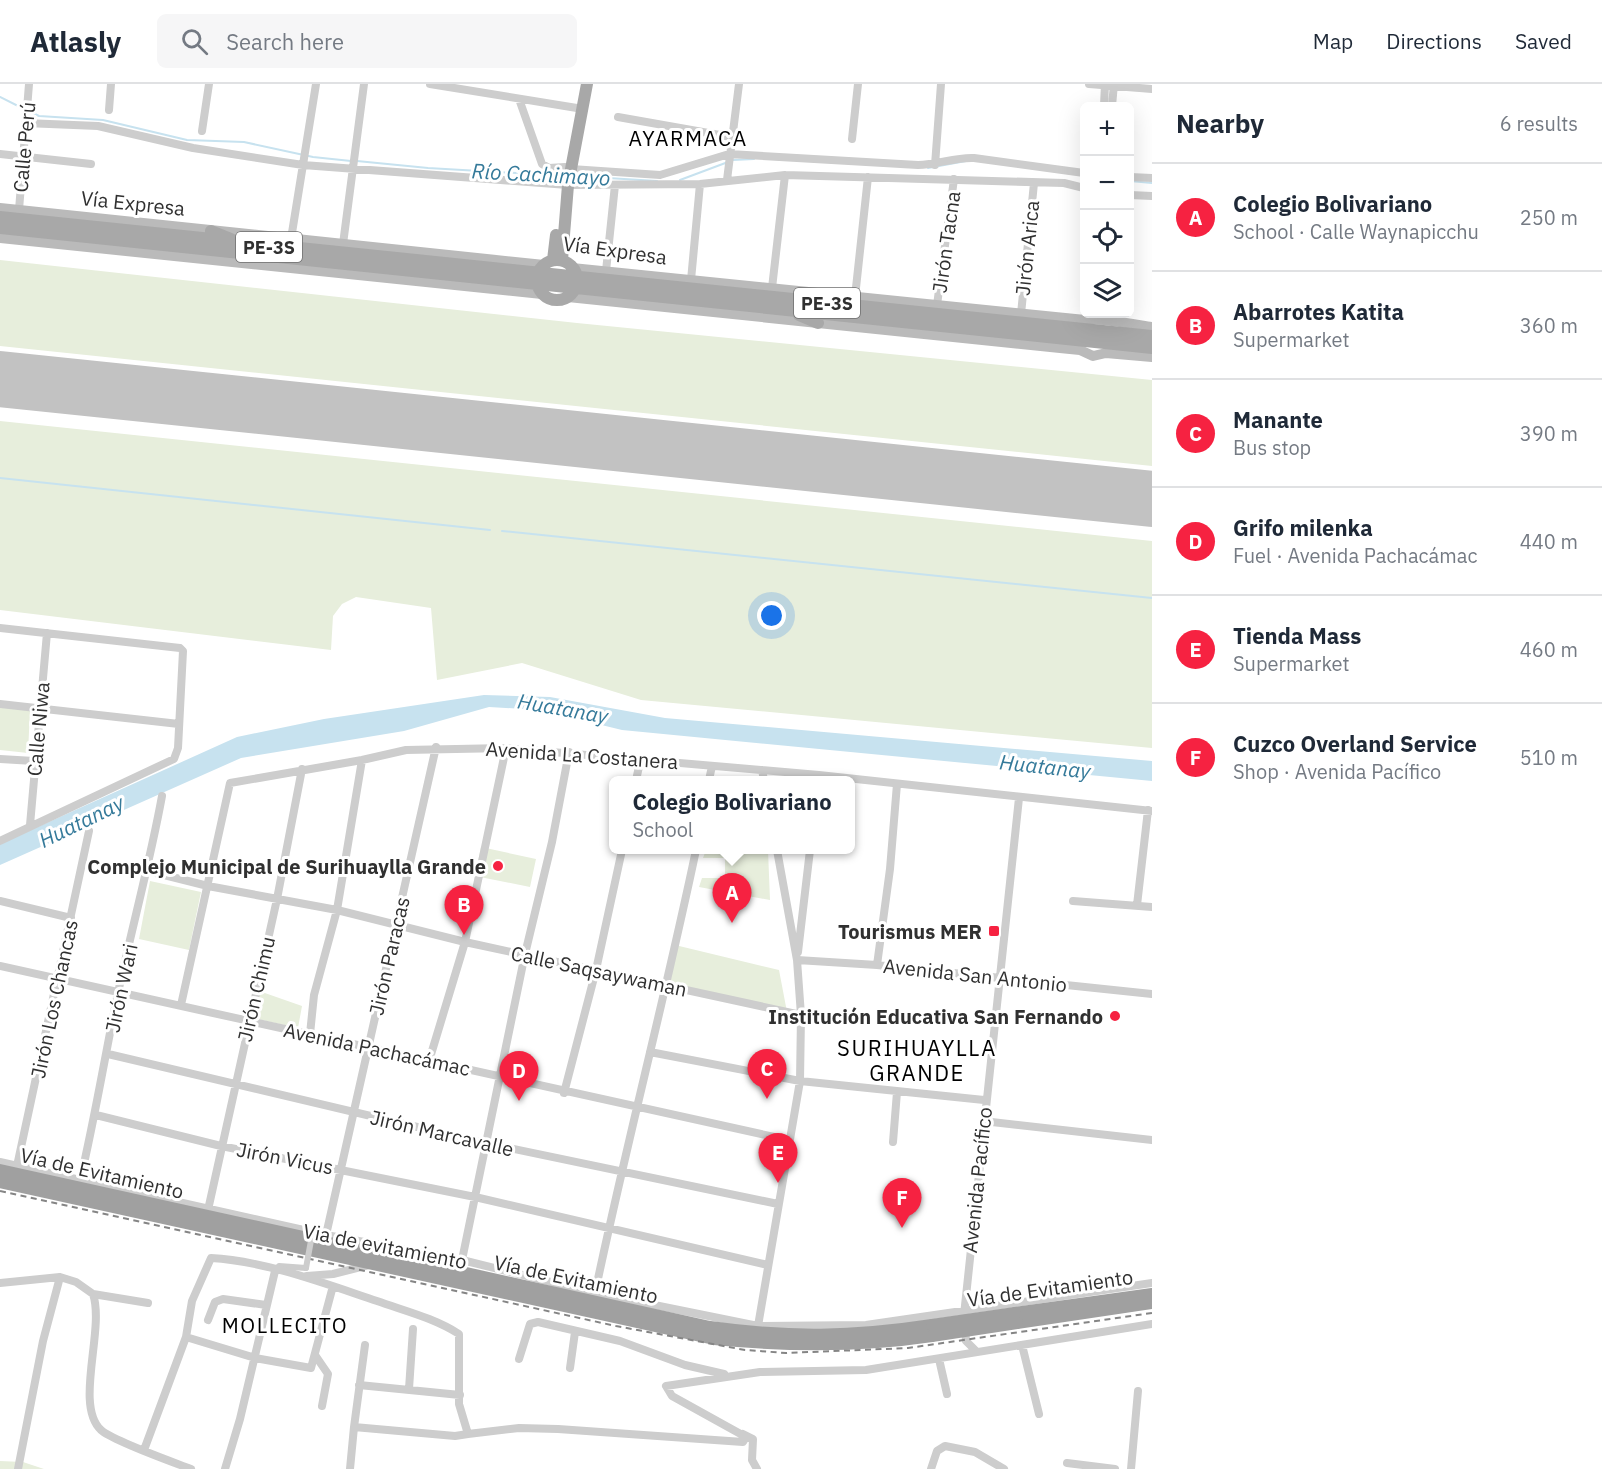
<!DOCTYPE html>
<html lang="en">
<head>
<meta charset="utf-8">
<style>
  body { margin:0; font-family:"IBM Plex Sans",sans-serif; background:#f6f6f7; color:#1f2937 }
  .controls { position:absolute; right:18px; top:18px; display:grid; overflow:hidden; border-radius:9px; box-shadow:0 6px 24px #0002 }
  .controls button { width:54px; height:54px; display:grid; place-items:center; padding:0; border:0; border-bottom:2px solid #e0e1e3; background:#fff; color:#1f2937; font:30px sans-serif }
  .you { position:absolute; left:772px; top:532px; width:21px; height:21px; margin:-15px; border:4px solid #fff; border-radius:50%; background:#1a73e8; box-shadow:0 0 0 9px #1a73e833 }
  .badge { display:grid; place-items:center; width:39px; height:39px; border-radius:50%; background:#f62241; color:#fff; font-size:20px; font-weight:700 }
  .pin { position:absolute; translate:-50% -50px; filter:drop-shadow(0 2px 3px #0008) }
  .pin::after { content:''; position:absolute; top:32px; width:21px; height:18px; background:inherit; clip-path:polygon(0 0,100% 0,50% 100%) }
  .popup { position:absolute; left:609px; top:692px; width:246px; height:78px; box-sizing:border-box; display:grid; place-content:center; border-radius:9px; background:#fff; filter:drop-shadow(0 2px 4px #0005); font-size:20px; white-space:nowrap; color:#747a83 }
  .popup b { font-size:22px; color:#1f2937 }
  .popup::after { content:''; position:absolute; left:50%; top:100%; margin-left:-12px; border:12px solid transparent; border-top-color:#fff }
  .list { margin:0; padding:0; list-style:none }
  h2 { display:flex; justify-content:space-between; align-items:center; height:78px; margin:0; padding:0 24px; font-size:26px }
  h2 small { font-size:20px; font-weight:400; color:#747a83 }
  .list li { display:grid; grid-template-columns:39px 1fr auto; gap:18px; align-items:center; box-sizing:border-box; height:108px; padding:0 24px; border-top:2px solid #e0e1e3 }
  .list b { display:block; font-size:22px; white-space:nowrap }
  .list p { margin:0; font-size:20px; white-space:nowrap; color:#747a83 }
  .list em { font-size:20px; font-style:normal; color:#747a83 }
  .icon { flex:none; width:33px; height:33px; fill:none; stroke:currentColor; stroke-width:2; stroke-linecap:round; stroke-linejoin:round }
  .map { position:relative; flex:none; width:1152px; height:1385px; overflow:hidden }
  header { display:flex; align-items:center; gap:36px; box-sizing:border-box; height:84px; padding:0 30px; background:#fff; border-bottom:2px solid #e0e1e3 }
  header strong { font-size:28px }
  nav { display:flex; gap:33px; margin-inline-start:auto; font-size:21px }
  .search { width:420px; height:54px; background:#f6f6f7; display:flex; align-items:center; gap:15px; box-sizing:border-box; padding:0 21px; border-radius:9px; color:#747a83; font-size:22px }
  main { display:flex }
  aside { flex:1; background:#fff }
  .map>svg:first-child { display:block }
  .green { fill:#e7eedc }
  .water { fill:#c7e2ef }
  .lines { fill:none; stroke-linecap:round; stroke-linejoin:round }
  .stream { stroke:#c7e2ef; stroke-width:2 }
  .runway { stroke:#c2c2c2; stroke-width:56 }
  .pedestrian { stroke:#cdcdcd; stroke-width:6 }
  .minor { stroke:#cdcdcd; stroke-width:8 }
  .secondary { stroke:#bababa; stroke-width:10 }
  .primary { stroke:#a8a8a8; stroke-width:12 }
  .trunk { stroke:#a0a0a0; stroke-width:12 }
  .rail { stroke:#858585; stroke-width:2; stroke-dasharray:6 4.5; stroke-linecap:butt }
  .pedestrian-bridge { stroke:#cdcdcd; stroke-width:6 }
  .trunk-bridge { stroke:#a0a0a0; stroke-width:12 }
  .poi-dot { fill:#f62241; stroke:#fff; stroke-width:2 }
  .labels { text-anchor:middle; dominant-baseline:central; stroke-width:6; stroke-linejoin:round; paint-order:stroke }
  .shield { fill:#fff; stroke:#6e6e6e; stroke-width:1.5 }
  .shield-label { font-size:18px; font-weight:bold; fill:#303030 }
  .street-label { font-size:20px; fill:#303030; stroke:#fff }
  .poi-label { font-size:20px; font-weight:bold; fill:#303030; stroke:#fff; text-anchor:end }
  .neighbourhood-label { font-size:21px; letter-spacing:1.5px; fill:#000; stroke:#fff }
  .water-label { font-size:21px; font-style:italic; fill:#357a9a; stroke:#fff }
  .quarter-label { font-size:22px; letter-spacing:1.5px; fill:#000; stroke:#fff }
</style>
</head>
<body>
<header>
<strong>Atlasly</strong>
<div class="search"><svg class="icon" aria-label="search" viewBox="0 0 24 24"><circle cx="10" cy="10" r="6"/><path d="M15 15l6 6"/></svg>Search here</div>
<nav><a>Map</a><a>Directions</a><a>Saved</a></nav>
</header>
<main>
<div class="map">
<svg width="1152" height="1385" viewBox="0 0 1152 1385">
  <rect width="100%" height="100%" fill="#fff"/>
  <path class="green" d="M 0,176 L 577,239 L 1152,296 L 1152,382 L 0,262 Z
    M 0,337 L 1152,457 L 1152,664 L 641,616 L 522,579 L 437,596 L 431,524 L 356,513 L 342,520 L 333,532 L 331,566 L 0,526 Z
    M 0,622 L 30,626 L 28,669 L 0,666 Z
    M 481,763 L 536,775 L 530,803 L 475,792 Z
    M 706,766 L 768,766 L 770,816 L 699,803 L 702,794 L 725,794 L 725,774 L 703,774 Z
    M 150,797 L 201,808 L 189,866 L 139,855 Z
    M 675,861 L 779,886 L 787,928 L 666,901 Z
    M 262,908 L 302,922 L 298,944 L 248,933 L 253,910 Z
    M 0,1377 L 23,1378 L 44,1385 L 0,1385 Z"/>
  <path class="water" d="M 484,611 L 550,613 L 665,634 L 1152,677 L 1152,697 L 622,646 L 540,626 L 489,623 L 404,647 L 241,674 L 0,781 L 0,760 L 237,653 L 324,635 Z"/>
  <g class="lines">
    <path class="stream" d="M 0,13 L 24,25
      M 29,27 L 39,32 L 103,36 L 187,56 L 244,58 L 313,73 L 351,77
      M 733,76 L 754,75
      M 357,77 L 428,84 L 567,92
      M 928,84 L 966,77
      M 575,92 L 657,97
      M 680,96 L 728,78
      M 1130,97 L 1152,99
      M 0,394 L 490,446
      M 502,447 L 1152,514"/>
    <path class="runway" d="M 0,295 L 1152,415"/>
    <path class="pedestrian" d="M 275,1186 L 279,1182 L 306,1184"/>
    <path class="minor" d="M 430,0 L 583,25
      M 1089,0 L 1152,5
      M 519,15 L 542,80 L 549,84 L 565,83
      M 1104,22 L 1105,0
      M 1112,22 L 1114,0
      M 109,26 L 111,0
      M 618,33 L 731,53
      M 25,39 L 98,42 L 193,64 L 303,81 L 568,101 L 700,100 L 785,91 L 1064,99 L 1084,104
      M 202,47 L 209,0
      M 852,55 L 858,0
      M 0,70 L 91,80
      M 935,81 L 941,0
      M 571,85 L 660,91 L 729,70 L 918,81 C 937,81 955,73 974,74 L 1084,89
      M 1130,93 L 1152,94
      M 727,96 L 739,0
      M 1130,111 L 1152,112
      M 19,126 L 29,0
      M 291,155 L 316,0
      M 343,160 L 364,0
      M 606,187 L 615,101
      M 691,196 L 700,100
      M 772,204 L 785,91
      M 855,213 L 868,93
      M 937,221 L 954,95
      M 1021,230 L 1034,99
      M 0,544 L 180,564 L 183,567 L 178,664 L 174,675 L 0,757
      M 0,620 L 179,640
      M 0,675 L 34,677
      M 762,686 L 764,696
      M 636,696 L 641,674
      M 709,696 L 712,682
      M 30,741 L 47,549
      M 148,787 L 208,802 L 337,826 L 465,858 L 801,931
      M 0,817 L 71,834
      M 1073,817 L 1152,823
      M 1137,821 L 1148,726
      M 798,868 L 810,766
      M 797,876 L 877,881 L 1152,910
      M 877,881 L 890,785 L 897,700
      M 0,882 L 788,1056
      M 181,921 L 230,699 L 362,676 L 406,666 L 506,664 L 819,691 L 1152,727
      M 310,950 L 314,911 L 337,826 L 362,676
      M 650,968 L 800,997 L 984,1016
      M 108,970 L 485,1059 L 778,1120
      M 429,977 L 465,858 L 506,664
      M 564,1009 L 596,886 L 622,766
      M 96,1031 L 221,1062 L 475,1113 L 768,1181
      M 983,1037 L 1152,1056
      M 893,1058 L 897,1008
      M 0,1078 L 326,1151 L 462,1176 L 595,1209 L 758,1242 L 866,1241 L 1152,1199
      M 17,1082 L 89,747
      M 80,1097 C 95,1034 105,971 118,909 C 132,843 150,778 162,712
      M 208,1126 L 277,815 L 302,685
      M 326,1151 L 436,663
      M 462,1176 L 525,870 L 552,758 L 569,668
      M 307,1192 L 333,1190 L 369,1181
      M 0,1199 L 60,1193 L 76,1198 L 93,1210 L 148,1219
      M 595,1209 C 626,1061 665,914 696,766
      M 93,1210 C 105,1246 74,1321 101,1346 C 113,1357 173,1378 191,1385
      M 964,1231 L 1019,714
      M 208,1236 L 215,1218 L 223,1215 L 266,1221
      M 758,1242 L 800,997 L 801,931 L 797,876 L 777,766
      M 965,1243 L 966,1257 L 977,1268
      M 186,1253 L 255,1274 L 311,1284 L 333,1202
      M 1022,1261 L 1039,1330
      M 315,1271 L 328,1290 L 322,1322
      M 519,1275 L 530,1240 L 538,1238 L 620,1257 L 685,1281 L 724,1290
      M 939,1275 L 947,1310
      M 570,1284 L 575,1248
      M 359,1301 L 460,1311
      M 409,1305 L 413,1245
      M 354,1343 L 365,1261
      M 743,1350 L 753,1355 L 752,1376 L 757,1385
      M 144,1366 L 186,1253 L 192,1217 L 211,1174 C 266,1177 326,1200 377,1217 C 405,1227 434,1234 459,1250 L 459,1320 L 468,1350 L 519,1344 L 558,1345 L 743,1358 L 746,1353 L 672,1312 L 666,1302 L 760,1288 L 866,1286 L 1152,1240
      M 1067,1379 L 1115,1385
      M 18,1385 L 43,1257 L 60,1193
      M 225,1385 L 240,1335 L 275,1187
      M 350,1385 L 354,1343 L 455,1352 L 468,1350
      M 931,1385 L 937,1367 L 945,1362 L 975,1368 L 1004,1385
      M 1131,1385 L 1138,1307"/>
    <path class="secondary" d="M 0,124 L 544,181
      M 0,154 L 542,210
      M 572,184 L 1085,236 C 1094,233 1138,241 1152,243
      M 568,213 L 1060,264 L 1080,266 L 1093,272 L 1106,269 L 1152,273"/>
    <path class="primary" d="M 0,133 C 384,176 768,214 1152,252
      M 0,144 L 1152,264
      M 211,147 L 231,155
      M537 196a20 20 0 1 1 40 0a20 20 0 1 1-40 0Z
      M 553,176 L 556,151
      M 562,176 L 568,101 L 587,0
      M 799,231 L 818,239"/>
    <path class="trunk" d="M 0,1086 L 710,1243 C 789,1254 853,1253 932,1241
      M 0,1098 L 714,1255 C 787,1262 859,1263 932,1252
      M 1015,1229 L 1152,1210
      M 1017,1239 L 1152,1219"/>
    <path class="rail" d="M 0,1107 L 616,1242 L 745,1266 L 786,1269 L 908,1264 L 1152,1229"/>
    <path class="pedestrian-bridge" d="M 306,1184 L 312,1151"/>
    <path class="trunk-bridge" d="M 932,1241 L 1015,1229
      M 932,1252 L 1017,1239"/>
  </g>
  <g class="poi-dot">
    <circle cx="498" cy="782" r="6"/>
    <rect x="988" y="841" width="12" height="12" rx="3"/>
    <circle cx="1115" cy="932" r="6"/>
  </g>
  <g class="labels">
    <g class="shield">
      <rect x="236" y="148" width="66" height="30" rx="4.5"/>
      <rect x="794" y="204" width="66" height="30" rx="4.5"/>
    </g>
    <g class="shield-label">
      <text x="269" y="163">PE-3S</text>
      <text x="827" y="219">PE-3S</text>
    </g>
    <g class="street-label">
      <text transform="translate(24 63) rotate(-85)">Calle Perú</text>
      <text transform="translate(133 119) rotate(6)">Vía Expresa</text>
      <text transform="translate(946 158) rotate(-82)">Jirón Tacna</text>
      <text transform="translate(1027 164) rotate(-84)">Jirón Arica</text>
      <text transform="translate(615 166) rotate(8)">Vía Expresa</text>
      <text transform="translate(38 645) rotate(-85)">Calle Niwa</text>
      <text transform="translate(582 671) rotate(4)">Avenida La Costanera</text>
      <text transform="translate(389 872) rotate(-77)">Jirón Paracas</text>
      <text transform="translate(599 887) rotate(12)">Calle Saqsaywaman</text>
      <text transform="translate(975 891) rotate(6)">Avenida San Antonio</text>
      <text transform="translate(121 904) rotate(-78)">Jirón Wari</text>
      <text transform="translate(256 905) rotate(-77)">Jirón Chimu</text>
      <text transform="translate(54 915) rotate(-78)">Jirón Los Chancas</text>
      <text transform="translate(377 965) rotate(12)">Avenida Pachacámac</text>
      <text transform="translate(442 1049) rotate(13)">Jirón Marcavalle</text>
      <text transform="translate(285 1074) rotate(11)">Jirón Vicus</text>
      <text transform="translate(102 1089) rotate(13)">Vía de Evitamiento</text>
      <text transform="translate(977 1096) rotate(-84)">Avenida Pacífico</text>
      <text transform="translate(385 1162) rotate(11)">Via de evitamiento</text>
      <text transform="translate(576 1195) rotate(12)">Vía de Evitamiento</text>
      <text transform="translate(1050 1204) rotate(-8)">Vía de Evitamiento</text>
    </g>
    <g class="poi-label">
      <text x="486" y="782">Complejo Municipal de Surihuaylla Grande</text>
      <text x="982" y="847">Tourismus MER</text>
      <text x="1103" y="932">Institución Educativa San Fernando</text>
    </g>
    <g class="neighbourhood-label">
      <text x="688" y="54">AYARMACA</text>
      <text x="285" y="1241">MOLLECITO</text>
    </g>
    <g class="water-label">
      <text transform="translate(541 90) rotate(3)">Río Cachimayo</text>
      <text transform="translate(563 624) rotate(10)">Huatanay</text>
      <text transform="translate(1045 682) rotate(6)">Huatanay</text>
      <text transform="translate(81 737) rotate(-26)">Huatanay</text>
    </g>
    <g class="quarter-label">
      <text x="917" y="963">SURIHUAYLLA<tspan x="917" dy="25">GRANDE</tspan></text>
    </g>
  </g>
</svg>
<div class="controls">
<button>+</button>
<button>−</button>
<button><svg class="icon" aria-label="locate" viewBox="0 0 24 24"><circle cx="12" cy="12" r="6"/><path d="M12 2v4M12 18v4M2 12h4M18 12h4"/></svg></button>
<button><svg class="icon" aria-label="layers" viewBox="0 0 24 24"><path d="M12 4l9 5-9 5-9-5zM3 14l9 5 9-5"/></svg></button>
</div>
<div class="you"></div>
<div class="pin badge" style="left:732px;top:839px">A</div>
<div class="popup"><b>Colegio Bolivariano</b>School</div>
<div class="pin badge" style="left:464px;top:851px">B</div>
<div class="pin badge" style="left:767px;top:1015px">C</div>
<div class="pin badge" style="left:519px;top:1017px">D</div>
<div class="pin badge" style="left:778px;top:1099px">E</div>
<div class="pin badge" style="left:902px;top:1144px">F</div>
</div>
<aside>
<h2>Nearby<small>6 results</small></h2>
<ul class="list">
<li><span class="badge">A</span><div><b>Colegio Bolivariano</b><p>School · Calle Waynapicchu</p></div><em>250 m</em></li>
<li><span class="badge">B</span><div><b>Abarrotes Katita</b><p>Supermarket</p></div><em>360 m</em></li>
<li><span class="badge">C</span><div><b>Manante</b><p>Bus stop</p></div><em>390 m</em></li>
<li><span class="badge">D</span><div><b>Grifo milenka</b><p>Fuel · Avenida Pachacámac</p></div><em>440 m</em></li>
<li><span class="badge">E</span><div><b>Tienda Mass</b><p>Supermarket</p></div><em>460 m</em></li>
<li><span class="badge">F</span><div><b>Cuzco Overland Service</b><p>Shop · Avenida Pacífico</p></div><em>510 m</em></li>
</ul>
</aside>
</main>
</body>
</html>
